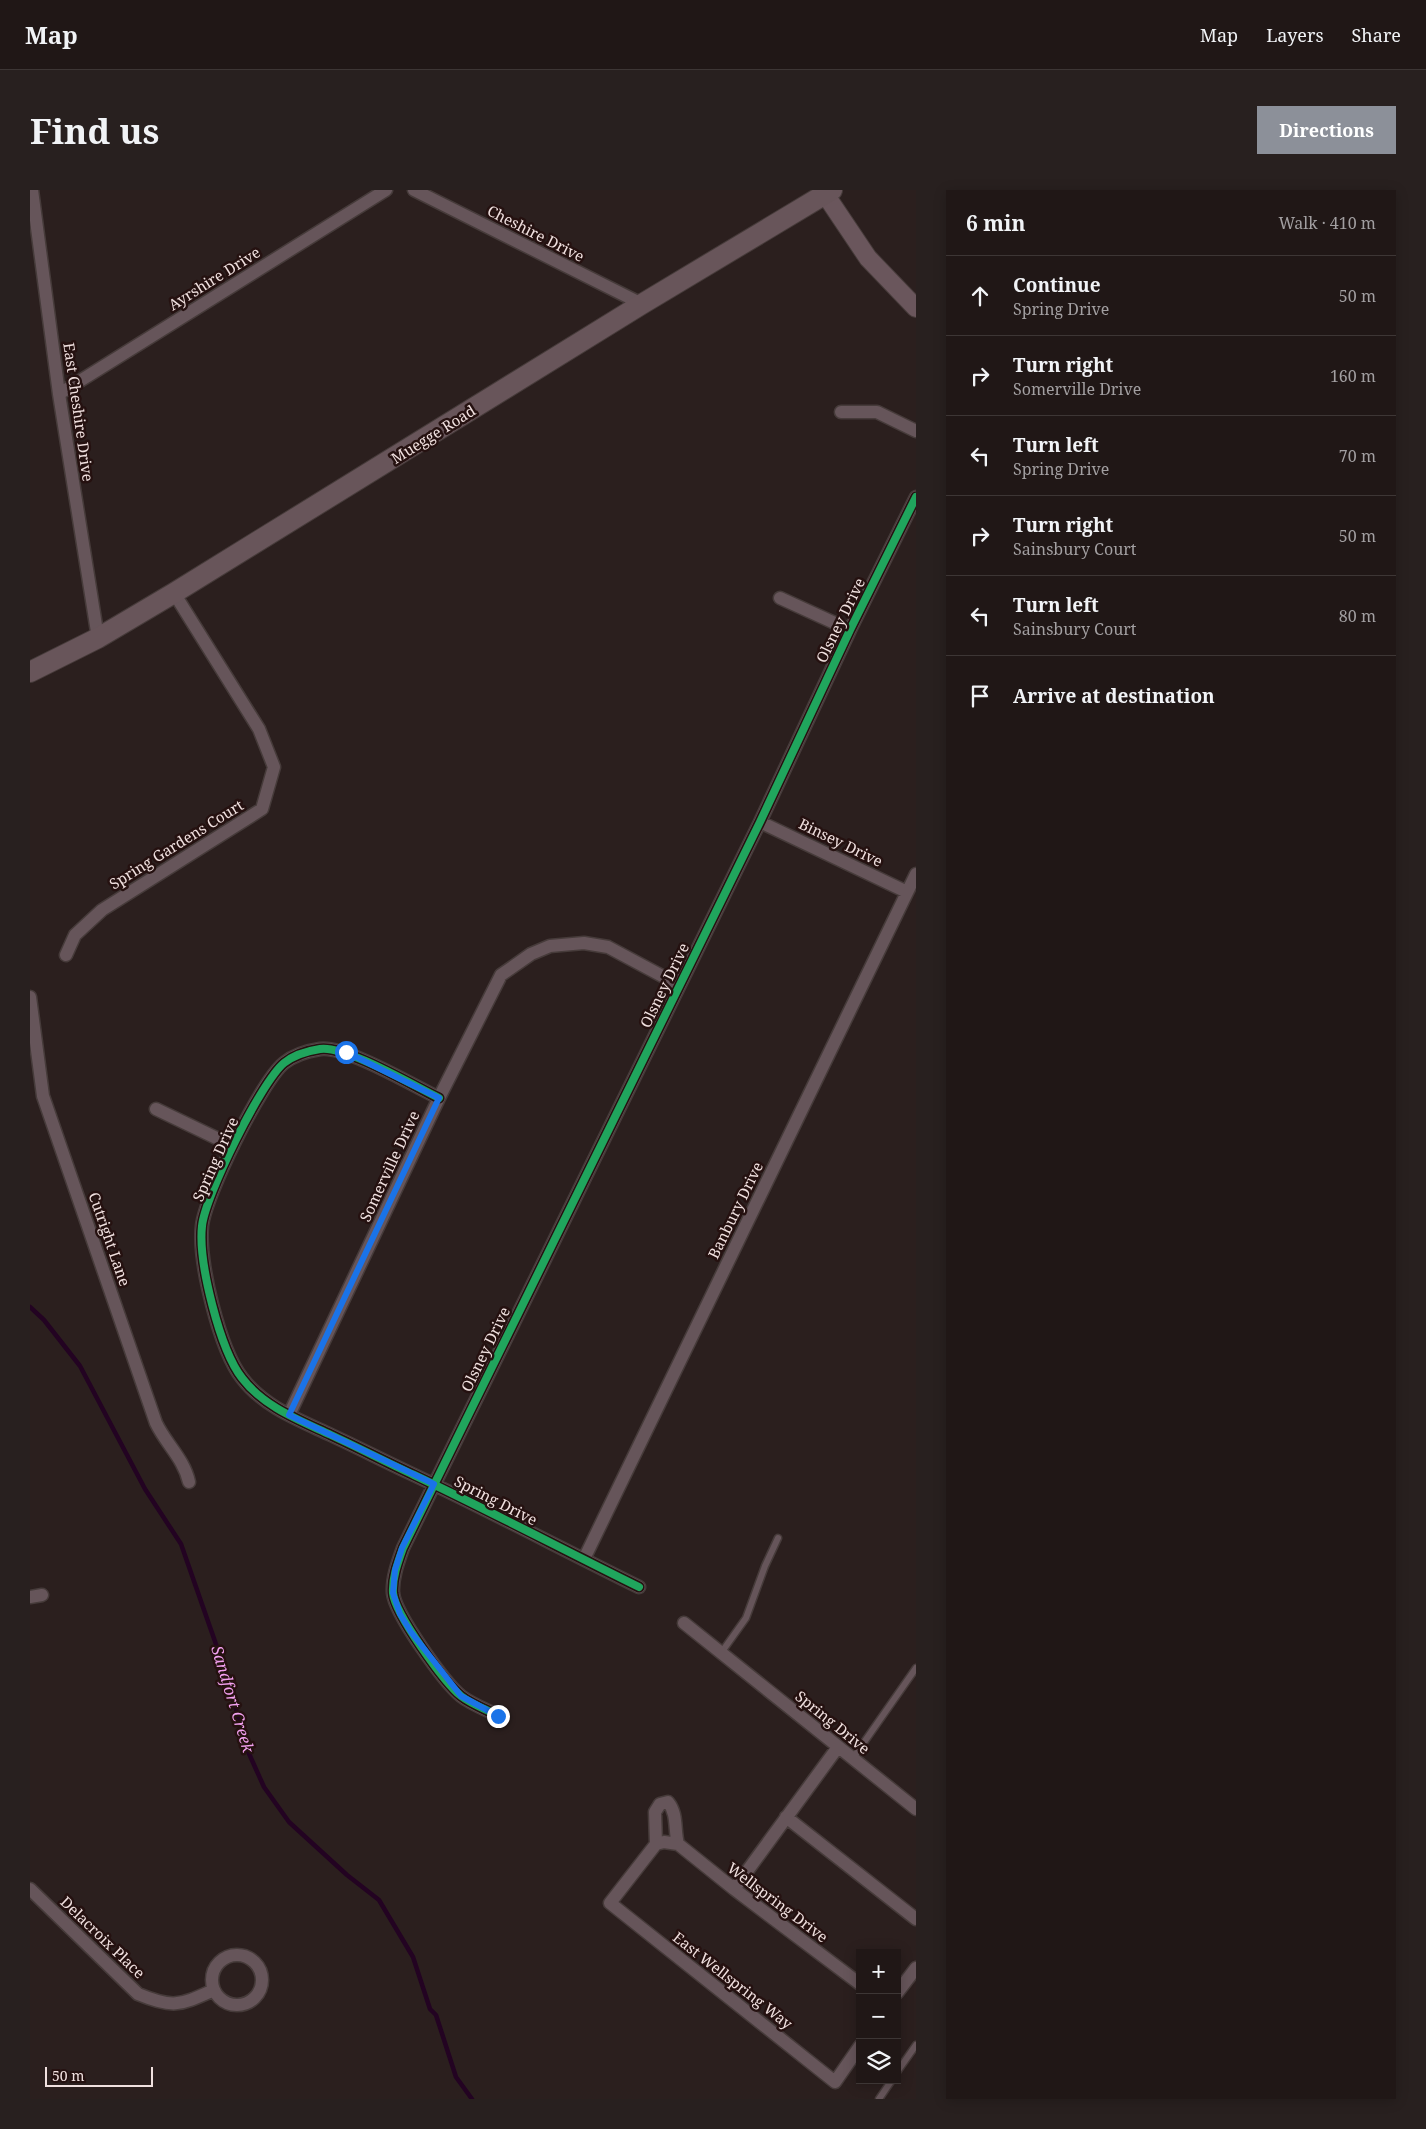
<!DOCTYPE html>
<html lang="en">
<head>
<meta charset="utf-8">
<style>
  body { margin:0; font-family:"Noto Serif",serif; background:#28201f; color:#f1f3f6 }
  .controls { position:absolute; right:15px; bottom:15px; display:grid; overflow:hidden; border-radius:0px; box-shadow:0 2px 12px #0003 }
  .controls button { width:45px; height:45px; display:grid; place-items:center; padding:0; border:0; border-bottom:1px solid #3d3635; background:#201716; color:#f1f3f6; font:25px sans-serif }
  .scale { position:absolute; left:15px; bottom:12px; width:108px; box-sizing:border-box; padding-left:5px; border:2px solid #f0e0df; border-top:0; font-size:14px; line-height:18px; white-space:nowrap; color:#f0e0df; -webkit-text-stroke:4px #251110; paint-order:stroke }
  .stop { position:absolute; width:15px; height:15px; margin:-11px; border:4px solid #1a73e8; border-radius:50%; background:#fff }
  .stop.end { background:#1a73e8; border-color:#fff; box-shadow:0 1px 5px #0008 }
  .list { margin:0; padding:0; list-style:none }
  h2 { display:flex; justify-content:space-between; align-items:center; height:65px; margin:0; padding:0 20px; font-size:21px }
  h2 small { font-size:16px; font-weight:400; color:#a29fa1 }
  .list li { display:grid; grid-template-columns:32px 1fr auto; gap:15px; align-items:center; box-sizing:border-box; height:80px; padding:0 20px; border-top:1px solid #3d3635 }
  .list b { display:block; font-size:19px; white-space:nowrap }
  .list p { margin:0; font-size:16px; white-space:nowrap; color:#a29fa1 }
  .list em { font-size:16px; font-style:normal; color:#a29fa1 }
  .icon { flex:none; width:28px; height:28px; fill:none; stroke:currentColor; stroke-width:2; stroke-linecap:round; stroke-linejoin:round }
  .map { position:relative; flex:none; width:886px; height:1909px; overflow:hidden; border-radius:0px }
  header { display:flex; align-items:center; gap:30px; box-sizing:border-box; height:70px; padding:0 25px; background:#201716; border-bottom:1px solid #3d3635 }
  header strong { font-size:24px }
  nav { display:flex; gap:28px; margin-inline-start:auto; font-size:18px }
  .intro { display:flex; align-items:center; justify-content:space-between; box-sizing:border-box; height:120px; padding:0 30px }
  h1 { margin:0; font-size:35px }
  .button { padding:12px 22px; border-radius:0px; background:#8c9099; color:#fff; font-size:18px; font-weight:700 }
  main { display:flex; gap:30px; padding:0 30px }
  aside { flex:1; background:#201716; border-radius:0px; box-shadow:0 2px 12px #0003 }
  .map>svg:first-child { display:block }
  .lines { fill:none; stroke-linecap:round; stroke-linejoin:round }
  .stream { stroke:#230322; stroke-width:4.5 }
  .lane-casing { stroke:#463b3a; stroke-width:9 }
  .street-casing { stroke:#463b3a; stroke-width:15 }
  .secondary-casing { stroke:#463b3a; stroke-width:20 }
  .primary-casing { stroke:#463b3a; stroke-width:22 }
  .lane { stroke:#66555a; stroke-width:6 }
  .street { stroke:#66555a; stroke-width:12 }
  .secondary { stroke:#6a565c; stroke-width:18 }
  .primary { stroke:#68555a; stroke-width:20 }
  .cycleway-casing { stroke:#251110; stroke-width:11 }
  .cycleway { stroke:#20a55d; stroke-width:8 }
  .route { stroke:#1a73e8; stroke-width:6 }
  .labels { text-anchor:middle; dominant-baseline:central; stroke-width:5; stroke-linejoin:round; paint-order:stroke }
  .street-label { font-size:15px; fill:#f0e0df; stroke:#251110 }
  .water-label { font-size:16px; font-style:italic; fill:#f2a0ef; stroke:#251110 }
</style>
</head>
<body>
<header>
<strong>Map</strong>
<nav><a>Map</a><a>Layers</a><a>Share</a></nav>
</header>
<div class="intro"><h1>Find us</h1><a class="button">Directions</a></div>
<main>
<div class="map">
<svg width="886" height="1909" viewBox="0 0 886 1909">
  <rect width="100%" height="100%" fill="#2b1f1e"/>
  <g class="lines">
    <path class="stream" d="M 0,1117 L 14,1130 L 50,1176 L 115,1299 L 151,1354 L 188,1460 L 208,1526 L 212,1548 L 234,1597 L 259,1632 L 317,1685 L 349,1710 L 383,1767 L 400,1819 L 406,1825 L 426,1887 L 442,1909"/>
    <defs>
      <path id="lane" d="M 691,1463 L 716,1428 L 735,1376 L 748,1348
        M 823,1568 L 886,1478
        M 867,1882 L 886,1855
        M 849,1909 L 862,1890"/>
      <path id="street" d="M 2,0 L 29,204 L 68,448
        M 384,0 L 612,114
        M 29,204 L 356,0
        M 811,222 L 847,222 L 886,241
        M 750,408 L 820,440
        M 730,632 L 877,702
        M 36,765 L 45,745 L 72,720 L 232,619 L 244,577 L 229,539 L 144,403
        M 0,807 L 13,906 L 126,1233 C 136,1254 154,1269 159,1292
        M 409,908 C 384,896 315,855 290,859 C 277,861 264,865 254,873 C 231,892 175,1006 172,1036 C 168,1072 190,1160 212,1188 C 234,1217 269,1230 301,1245 C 329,1258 356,1272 384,1285 C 460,1321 534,1360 609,1397
        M 126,919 L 203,956
        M 259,1225 L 409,908 L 471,785 L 501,764 L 520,756 L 554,753 L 578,757 L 649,795
        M 554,1369 L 886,684
        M 0,1407 L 12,1405
        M 654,1433 L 886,1619
        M 469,1526 C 457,1520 441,1514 431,1506 C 414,1492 365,1424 363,1403 C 362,1388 368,1372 373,1358 L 730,632 L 820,440 L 886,307
        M 756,1627 L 886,1729
        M 626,1654 L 625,1622 L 630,1614 L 638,1612 C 648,1624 644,1640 648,1654
        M 0,1699 L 108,1804 C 144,1819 150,1815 184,1800
        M 704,1699 L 808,1557
        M182 1790a25 25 0 1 1 50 0a25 25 0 1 1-50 0Z
        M 830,1794 L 704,1699 L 648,1654 L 634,1652 L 626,1654 L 580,1713 L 805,1892 L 830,1856
        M 867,1803 L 886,1778"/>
      <path id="secondary" d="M 795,4 L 838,68 L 886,118"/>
      <path id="primary" d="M 0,482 L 68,448 L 144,403 L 612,114 L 802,0"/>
    </defs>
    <use href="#lane" class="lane-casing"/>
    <use href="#street" class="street-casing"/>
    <use href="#secondary" class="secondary-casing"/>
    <use href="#primary" class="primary-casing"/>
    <use href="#lane" class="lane"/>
    <use href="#street" class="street"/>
    <use href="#secondary" class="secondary"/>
    <use href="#primary" class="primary"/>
    <defs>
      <path id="cycleway" d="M 409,908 C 384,896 315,855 290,859 C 277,861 264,865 254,873 C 231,892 175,1006 172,1036 C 168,1072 190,1160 212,1188 C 234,1217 269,1230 301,1245 C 329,1258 356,1272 384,1285 C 460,1321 534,1360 609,1397
        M 469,1526 C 457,1520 441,1514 431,1506 C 414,1492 365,1424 363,1403 C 362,1388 368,1372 373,1358 L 730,632 L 820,440 L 886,307"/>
    </defs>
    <use href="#cycleway" class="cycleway-casing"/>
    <use href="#cycleway" class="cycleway"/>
  </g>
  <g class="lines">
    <path class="route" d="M 316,862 L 409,908 L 259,1225 L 404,1294 L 372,1358 L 365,1380 L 363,1403 L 370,1424 L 381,1442 L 431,1506 L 468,1526"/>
  </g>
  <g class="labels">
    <g class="street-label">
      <text transform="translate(506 43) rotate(27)">Cheshire Drive</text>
      <text transform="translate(184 88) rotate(-32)">Ayrshire Drive</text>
      <text transform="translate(49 222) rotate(82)">East Cheshire Drive</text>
      <text transform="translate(403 244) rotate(-32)">Muegge Road</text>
      <text transform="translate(810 430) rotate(-64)">Olsney Drive</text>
      <text transform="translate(811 652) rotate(26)">Binsey Drive</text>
      <text transform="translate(146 654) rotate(-32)">Spring Gardens Court</text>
      <text transform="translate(634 795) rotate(-64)">Olsney Drive</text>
      <text transform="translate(185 969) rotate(-66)">Spring Drive</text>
      <text transform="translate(359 976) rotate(-65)">Somerville Drive</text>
      <text transform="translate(705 1020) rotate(-64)">Banbury Drive</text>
      <text transform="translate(80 1049) rotate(71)">Cutright Lane</text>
      <text transform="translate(455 1159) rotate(-64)">Olsney Drive</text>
      <text transform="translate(466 1310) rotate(27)">Spring Drive</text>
      <text transform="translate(803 1532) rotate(39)">Spring Drive</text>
      <text transform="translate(748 1712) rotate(37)">Wellspring Drive</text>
      <text transform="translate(73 1747) rotate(44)">Delacroix Place</text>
      <text transform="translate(703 1790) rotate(38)">East Wellspring Way</text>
    </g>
    <g class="water-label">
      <text transform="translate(203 1509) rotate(73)">Sandfort Creek</text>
    </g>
  </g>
</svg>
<div class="controls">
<button>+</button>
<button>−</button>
<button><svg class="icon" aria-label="layers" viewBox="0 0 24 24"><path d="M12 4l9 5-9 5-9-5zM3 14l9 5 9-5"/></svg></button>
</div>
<div class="scale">50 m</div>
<div class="stop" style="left:316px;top:862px"></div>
<div class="stop end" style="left:468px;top:1526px"></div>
</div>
<aside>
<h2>6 min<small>Walk · 410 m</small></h2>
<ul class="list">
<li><svg class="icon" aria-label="ahead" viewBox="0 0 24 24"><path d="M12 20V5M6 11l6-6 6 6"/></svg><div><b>Continue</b><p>Spring Drive</p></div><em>50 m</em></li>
<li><svg class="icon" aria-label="right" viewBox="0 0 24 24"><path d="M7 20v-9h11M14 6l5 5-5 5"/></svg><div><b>Turn right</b><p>Somerville Drive</p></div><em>160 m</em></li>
<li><svg class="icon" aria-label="left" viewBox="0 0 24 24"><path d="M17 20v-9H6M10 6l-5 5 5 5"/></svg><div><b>Turn left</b><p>Spring Drive</p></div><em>70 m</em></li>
<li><svg class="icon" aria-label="right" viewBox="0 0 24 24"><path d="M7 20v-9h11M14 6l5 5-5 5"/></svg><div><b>Turn right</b><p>Sainsbury Court</p></div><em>50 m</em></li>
<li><svg class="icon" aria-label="left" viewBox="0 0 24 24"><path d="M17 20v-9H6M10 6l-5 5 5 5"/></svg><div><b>Turn left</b><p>Sainsbury Court</p></div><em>80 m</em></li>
<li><svg class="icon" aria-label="arrive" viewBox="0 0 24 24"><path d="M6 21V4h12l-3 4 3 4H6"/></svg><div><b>Arrive at destination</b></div></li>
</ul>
</aside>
</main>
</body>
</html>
